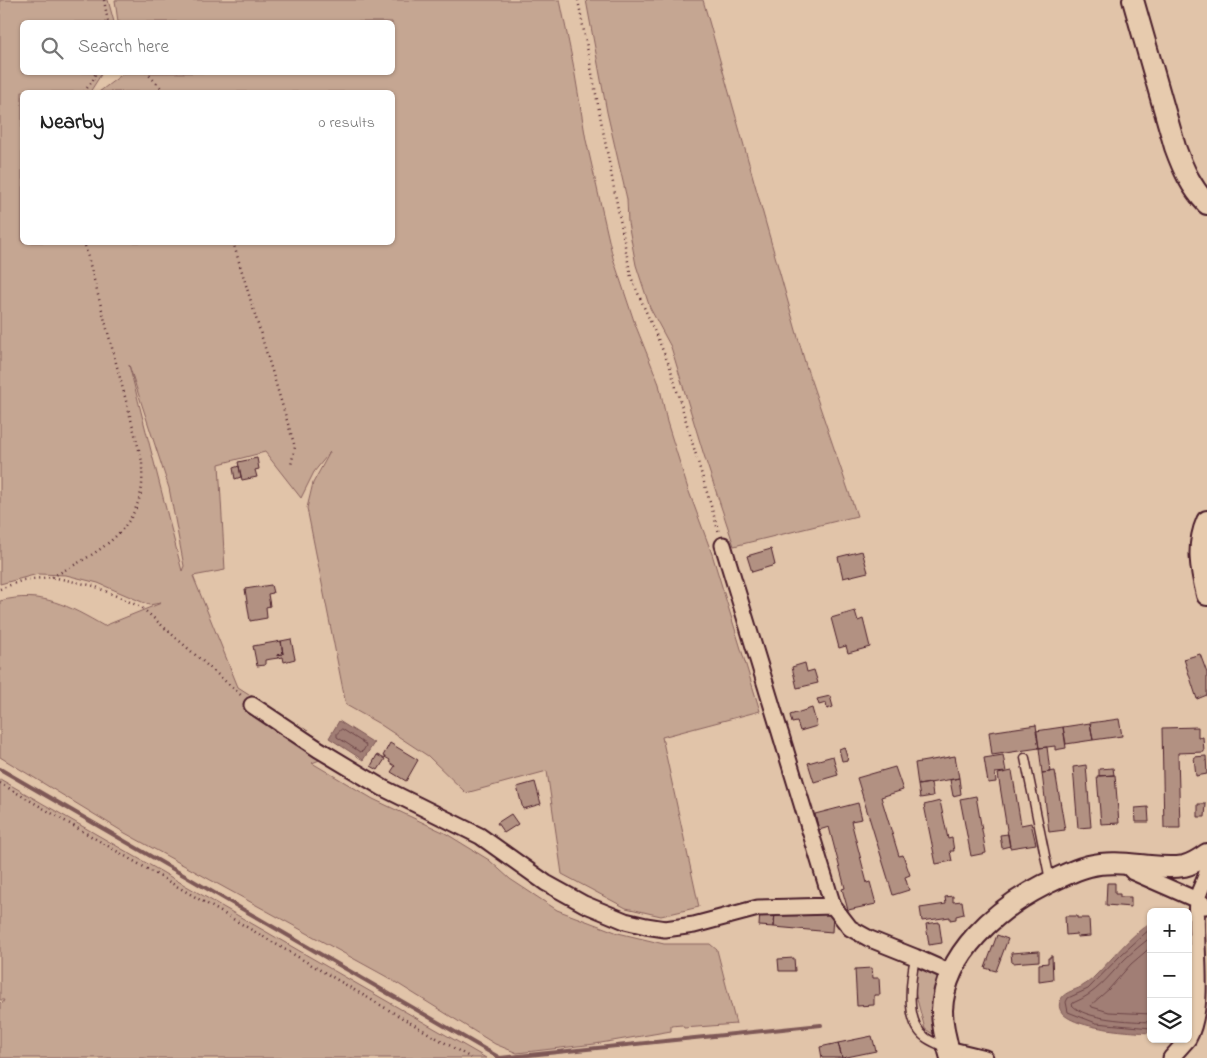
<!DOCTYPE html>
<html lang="en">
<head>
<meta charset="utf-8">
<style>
  body { margin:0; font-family:"Indie Flower",sans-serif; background:#f2f2f2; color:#222 }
  .controls { position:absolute; right:15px; bottom:15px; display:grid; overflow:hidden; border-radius:8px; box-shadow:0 1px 4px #0004 }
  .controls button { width:45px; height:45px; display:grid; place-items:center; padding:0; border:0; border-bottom:1px solid #e0e0e0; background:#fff; color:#222; font:25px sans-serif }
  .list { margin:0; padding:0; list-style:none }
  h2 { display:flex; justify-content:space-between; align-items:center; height:65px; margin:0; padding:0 20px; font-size:21px }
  h2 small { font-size:16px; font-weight:400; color:#767676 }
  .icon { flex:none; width:28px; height:28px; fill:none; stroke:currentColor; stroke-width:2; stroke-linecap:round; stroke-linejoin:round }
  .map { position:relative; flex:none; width:1207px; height:1058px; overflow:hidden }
  .search { position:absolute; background:#fff; box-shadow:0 1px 4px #0004; left:20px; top:20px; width:375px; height:55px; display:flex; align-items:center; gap:12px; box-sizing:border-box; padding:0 18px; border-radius:8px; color:#767676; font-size:19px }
  .panel { position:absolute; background:#fff; box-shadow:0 1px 4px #0004; left:20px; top:90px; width:375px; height:155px; border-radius:8px }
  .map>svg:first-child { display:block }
  .green { fill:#c5a692; stroke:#88625e; fill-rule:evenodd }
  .water { fill:#a17e74; stroke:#7e5857 }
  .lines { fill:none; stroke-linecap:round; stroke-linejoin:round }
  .shore { stroke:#6d4548; stroke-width:1 }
  .stream { stroke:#7e5857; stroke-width:4 }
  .building { fill:#b29182; stroke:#4a1f2b }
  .lane-casing { stroke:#4a1f2b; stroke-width:11 }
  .street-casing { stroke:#4a1f2b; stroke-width:19 }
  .secondary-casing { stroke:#4a1f2b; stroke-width:24 }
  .path { stroke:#4a1f2b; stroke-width:2.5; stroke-dasharray:1 4; stroke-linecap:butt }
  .lane { stroke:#e7cbae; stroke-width:8 }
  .street { stroke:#e7cbae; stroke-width:15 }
  .secondary { stroke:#e7cbae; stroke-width:20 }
</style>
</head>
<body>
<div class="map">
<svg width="1207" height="1058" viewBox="0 0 1207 1058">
  <rect width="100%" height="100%" fill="#e1c4a9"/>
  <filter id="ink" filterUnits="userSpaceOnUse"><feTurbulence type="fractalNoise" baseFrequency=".02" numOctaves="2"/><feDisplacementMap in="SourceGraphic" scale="10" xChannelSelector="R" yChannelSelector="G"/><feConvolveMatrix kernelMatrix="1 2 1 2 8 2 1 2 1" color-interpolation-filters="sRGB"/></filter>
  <g filter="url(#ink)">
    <path class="green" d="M 0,0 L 108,0 L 114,22 L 22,22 L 22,72 L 102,73 L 90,92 L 22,92 L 22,242 L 392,242 L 392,92 L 99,92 L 124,73 L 392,72 L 392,22 L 118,22 L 115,0 L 560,0 L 573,63 L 586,140 L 613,258 L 635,324 L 659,384 L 667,422 L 688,489 L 712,554 L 760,711 L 662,737 L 699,907 L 661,916 L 626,908 L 562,874 L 547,771 L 466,793 L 428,756 L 378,723 L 346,705 L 307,508 L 313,483 L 330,452 L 314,472 L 301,498 L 265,452 L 219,464 L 225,570 L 193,576 L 238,687 L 340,752 L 312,763 L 373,799 L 445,833 L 489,860 L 510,879 L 557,910 L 618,933 L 664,944 L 710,944 L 717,950 L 736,1024 L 684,1028 L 682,1025 L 671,1026 L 671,1031 L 595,1044 L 517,1053 L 495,1044 L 387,977 L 125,833 L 0,757 L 0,601 C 41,590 69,606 104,626 L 161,603 L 149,605 L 98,583 L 66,575 L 38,574 L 0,584 ZM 129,365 L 169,488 L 184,566 L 182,571 Z
      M 586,0 L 703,0 L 806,366 L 857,516 L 734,546 L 703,452 L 671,347 L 650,308 L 636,265 L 628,223 L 627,199 L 607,112 Z
      M 0,779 L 486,1058 L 0,1058 L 0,1002 L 2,1004 L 4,1000 L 0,1000 Z
      M 918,964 L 939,976 L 935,1007 L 938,1037 L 925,1029 L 915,992 Z"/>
    <path class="water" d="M 339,721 L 374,743 L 363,760 L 329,738 Z
      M 1151,922 L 1151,1033 C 1136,1032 1046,1029 1061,999 C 1065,991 1078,990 1084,985 C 1088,983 1092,979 1096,975 C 1114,957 1129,937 1151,922 Z"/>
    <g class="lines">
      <path class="shore" d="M 342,729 L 365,744 L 366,746 L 363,751 L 360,752 L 337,737 L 337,734 Z
        M 1151,928 L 1122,954 L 1088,989 L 1068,998 L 1066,1002 L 1068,1012 L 1096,1023 L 1151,1028
        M 1151,937 C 1142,944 1132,952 1124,960 C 1107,978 1097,993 1073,1003 L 1072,1005 C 1085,1020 1131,1021 1151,1022
        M 1151,947 L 1131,964 L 1109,989 L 1091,1005 L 1092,1007 L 1109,1012 L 1151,1014"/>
      <path class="stream" d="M 0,769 L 500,1058 L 821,1025"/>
    </g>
    <path class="building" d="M 257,458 L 259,469 L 255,470 L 257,477 L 242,480 L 238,462 Z
      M 239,466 L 241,477 L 235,479 L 233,468 Z
      M 771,549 L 775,565 L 752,572 L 747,556 Z
      M 862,551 L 868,572 L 843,578 L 838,557 Z
      M 271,585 L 273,593 L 268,594 L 270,606 L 266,607 L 267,618 L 250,621 L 245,589 Z
      M 855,611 L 858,621 L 863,619 L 870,647 L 848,653 L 846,646 L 839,648 L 831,618 Z
      M 291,639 L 295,659 L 284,662 L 283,657 L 278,658 L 277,655 L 283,654 L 281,641 Z
      M 281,641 L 283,654 L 277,655 L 278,658 L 265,660 L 265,665 L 257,666 L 253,646 Z
      M 1200,654 L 1207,673 L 1207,695 L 1197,699 L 1184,659 Z
      M 805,663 L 807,672 L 814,670 L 818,683 L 797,688 L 792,667 Z
      M 830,696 L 833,707 L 827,709 L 826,703 L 819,705 L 817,699 Z
      M 812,708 L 817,726 L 800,731 L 797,722 L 792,723 L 790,715 Z
      M 1119,719 L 1122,736 L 1093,740 L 1090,723 Z
      M 1090,723 L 1093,740 L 1066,744 L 1063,727 Z
      M 1036,725 L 1039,748 L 992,755 L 989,732 Z
      M 1063,727 L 1066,748 L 1055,750 L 1055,746 L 1039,748 L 1036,731 Z
      M 1198,727 L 1198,738 L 1203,737 L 1204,752 L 1178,753 L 1180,828 L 1164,828 L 1162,728 Z
      M 390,743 L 418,760 L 406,781 L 391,772 L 395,766 L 389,762 L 390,760 L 383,756 Z
      M 844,747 L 848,760 L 842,761 L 839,749 Z
      M 1047,747 L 1050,772 L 1042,773 L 1039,748 Z
      M 377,755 L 385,759 L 378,770 L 371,766 Z
      M 1003,755 L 1006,772 L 995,773 L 996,782 L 988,783 L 984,758 Z
      M 833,756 L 838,775 L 814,782 L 808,763 Z
      M 955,756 L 959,778 L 918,785 L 915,763 Z
      M 1206,756 L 1207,774 L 1196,776 L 1194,757 Z
      M 1086,765 L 1091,827 L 1078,828 L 1073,767 Z
      M 895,767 L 903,790 L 881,797 L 899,856 L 903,855 L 910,875 L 905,877 L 909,890 L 893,895 L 857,778 Z
      M 1113,768 L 1114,775 L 1099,776 L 1099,769 Z
      M 1012,771 L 1021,825 L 1031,823 L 1036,844 L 1010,848 L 998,774 Z
      M 1055,771 L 1065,830 L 1049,832 L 1042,773 Z
      M 1115,775 L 1119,823 L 1101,824 L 1097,776 Z
      M 959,778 L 961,794 L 953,796 L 950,780 Z
      M 535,782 L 541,804 L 523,809 L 517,787 Z
      M 931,783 L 933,796 L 920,798 L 918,785 Z
      M 976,796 L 986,853 L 971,856 L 960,799 Z
      M 940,801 L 948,839 L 952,838 L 954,851 L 950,851 L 952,861 L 936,864 L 924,805 Z
      M 858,803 L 862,819 L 851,821 L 867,883 L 870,882 L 876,904 L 848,910 L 842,889 L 845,888 L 829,827 L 819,830 L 815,814 Z
      M 1198,804 L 1206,804 L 1205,817 L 1198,817 Z
      M 1148,807 L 1149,822 L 1136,822 L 1135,808 Z
      M 511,814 L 518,824 L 504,833 L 497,823 Z
      M 1008,834 L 1010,846 L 1002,848 L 1000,835 Z
      M 1107,883 L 1115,883 L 1115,894 L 1120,894 L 1120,897 L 1131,897 L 1131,907 L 1106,905 Z
      M 953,896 L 953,902 L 962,901 L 964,914 L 956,916 L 956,919 L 950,920 L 950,917 L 922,921 L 920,908 L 946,904 L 945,897 Z
      M 760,910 L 775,911 L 774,927 L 759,926 Z
      M 775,910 L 833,915 L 832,932 L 774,927 Z
      M 1065,916 L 1077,916 L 1077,918 L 1089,918 L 1090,936 L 1077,937 L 1077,934 L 1066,935 Z
      M 939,922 L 942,943 L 929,945 L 926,924 Z
      M 997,935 L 1008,939 L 996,971 L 985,968 Z
      M 1039,951 L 1039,961 L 1012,963 L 1011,953 Z
      M 1050,956 L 1052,956 L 1053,980 L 1039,982 L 1039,964 L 1048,963 L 1048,958 L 1050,958 Z
      M 794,958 L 795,971 L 779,971 L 778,959 Z
      M 872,968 L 873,978 L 879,978 L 880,995 L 874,995 L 874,1005 L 857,1006 L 855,969 Z
      M 872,1036 L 876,1051 L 842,1058 L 838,1043 Z
      M 838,1043 L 842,1058 L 822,1058 L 820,1047 Z"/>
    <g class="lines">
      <defs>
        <path id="lane" d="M 1025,758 L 1050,880
          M 915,957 C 911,979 904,1021 925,1037 C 931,1042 939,1044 946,1048"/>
        <path id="street" d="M 723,545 L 833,906 L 850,928 L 870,939 L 915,957 L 951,973
          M 252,705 L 318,749 L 383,788 L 480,836 L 546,883 L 584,904 L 625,921 L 646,926 L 665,929 L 694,925 L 758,908 L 833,906
          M 1124,863 L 1133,872 L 1197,900 L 1206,906
          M 1188,1039 C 1207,1006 1193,939 1197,901 C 1198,891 1205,882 1207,872
          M 948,1049 L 985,1058
          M 1171,1058 L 1188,1039"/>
        <path id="secondary" d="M 1133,0 L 1175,147 C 1183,169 1191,187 1207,204
          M 1207,521 C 1196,546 1201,570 1207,595
          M 951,1058 C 946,1042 942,1026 942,1010 C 945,953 997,909 1044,885 C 1058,878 1073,870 1089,866 C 1109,861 1129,864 1150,866 C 1160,867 1173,868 1184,866 C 1193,864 1200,859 1207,854"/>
      </defs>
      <use href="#lane" class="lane-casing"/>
      <use href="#street" class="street-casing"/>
      <use href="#secondary" class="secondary-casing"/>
      <path class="path" d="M 104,0 L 108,22
        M 578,0 L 631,277 L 670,367 L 719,533
        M 146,72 L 165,92
        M 84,92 L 93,80 L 96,72
        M 233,242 L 295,447 L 291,465
        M 52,577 C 89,557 131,538 141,492 C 143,483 142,471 142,461 L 84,242
        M 0,589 L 23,580 L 52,577 L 94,586 L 141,607 L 242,696
        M 0,783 L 471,1058"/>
      <use href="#lane" class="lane"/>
      <use href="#street" class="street"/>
      <use href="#secondary" class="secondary"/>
    </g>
  </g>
</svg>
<div class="controls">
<button>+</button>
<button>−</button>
<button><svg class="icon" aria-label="layers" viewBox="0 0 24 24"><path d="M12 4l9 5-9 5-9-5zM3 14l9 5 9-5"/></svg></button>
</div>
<div class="search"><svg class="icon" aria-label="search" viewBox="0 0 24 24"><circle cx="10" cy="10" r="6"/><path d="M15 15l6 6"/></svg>Search here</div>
<section class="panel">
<h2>Nearby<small>0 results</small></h2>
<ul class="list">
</ul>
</section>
</div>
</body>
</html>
